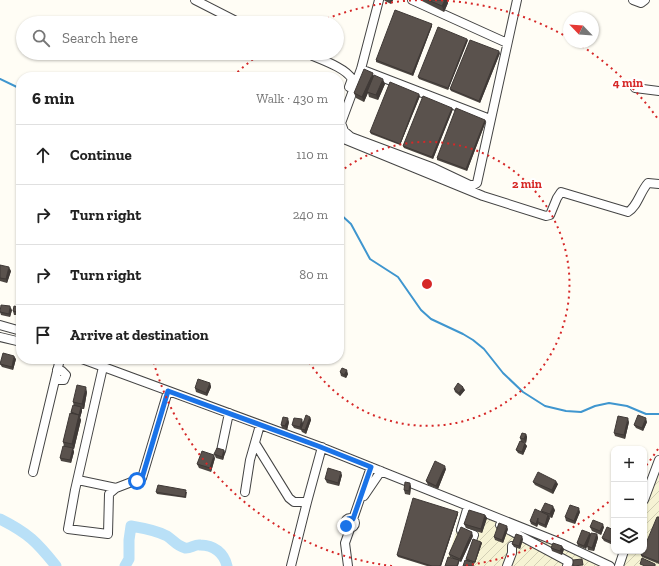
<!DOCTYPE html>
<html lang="en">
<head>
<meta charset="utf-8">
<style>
  body { margin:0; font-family:"Zilla Slab",serif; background:#f2f2f2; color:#222 }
  .controls { position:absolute; right:12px; bottom:12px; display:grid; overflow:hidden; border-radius:8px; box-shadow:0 1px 3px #0004 }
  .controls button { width:36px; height:36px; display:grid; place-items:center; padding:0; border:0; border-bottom:1px solid #e0e0e0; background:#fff; color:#222; font:20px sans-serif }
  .compass { position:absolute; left:563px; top:12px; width:36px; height:36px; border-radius:50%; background:#fff; box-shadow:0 1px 3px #0004; rotate:295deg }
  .stop { position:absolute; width:12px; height:12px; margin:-9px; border:3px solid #1a73e8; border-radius:50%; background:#fff }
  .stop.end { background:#1a73e8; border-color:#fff; box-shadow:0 1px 4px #0008 }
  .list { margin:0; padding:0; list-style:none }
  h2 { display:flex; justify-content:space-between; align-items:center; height:52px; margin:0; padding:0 16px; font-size:17px }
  h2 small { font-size:13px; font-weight:400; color:#767676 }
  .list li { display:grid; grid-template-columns:26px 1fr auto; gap:12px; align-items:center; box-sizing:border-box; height:60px; padding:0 16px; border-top:1px solid #e0e0e0 }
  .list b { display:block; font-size:15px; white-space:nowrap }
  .list em { font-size:13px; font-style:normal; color:#767676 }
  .icon { flex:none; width:22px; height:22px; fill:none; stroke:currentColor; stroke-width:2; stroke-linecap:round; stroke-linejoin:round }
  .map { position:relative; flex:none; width:659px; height:566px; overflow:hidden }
  .search { position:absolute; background:#fff; box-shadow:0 1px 3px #0004; left:16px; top:16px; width:328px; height:44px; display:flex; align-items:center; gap:10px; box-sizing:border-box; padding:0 14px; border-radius:22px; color:#767676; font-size:15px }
  .panel { position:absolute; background:#fff; box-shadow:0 1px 3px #0004; left:16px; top:72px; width:328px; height:292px; border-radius:16px }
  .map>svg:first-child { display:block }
  .farmland { fill:url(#farmland-furrows) }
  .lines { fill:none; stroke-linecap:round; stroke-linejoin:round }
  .stream { stroke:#3f96cf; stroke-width:2 }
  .river { stroke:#b9e0f7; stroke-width:11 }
  .minor-casing { stroke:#444; stroke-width:10 }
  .minor { stroke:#fff; stroke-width:8 }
  .wall { fill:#4d4742 }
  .shaded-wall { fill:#3f3936 }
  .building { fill:#5a524d; stroke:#3f3936 }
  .route { stroke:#1a73e8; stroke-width:5 }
  .ring { fill:none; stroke:#d62828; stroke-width:2; stroke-dasharray:2 4 }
  .centre { fill:#d62828; stroke:#fff; stroke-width:2 }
  .ring-label { font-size:12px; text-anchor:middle; font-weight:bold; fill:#d62828; stroke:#fff; stroke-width:4; stroke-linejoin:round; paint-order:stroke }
</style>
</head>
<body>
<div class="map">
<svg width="659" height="566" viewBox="0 0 659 566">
  <defs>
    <pattern id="farmland-furrows" width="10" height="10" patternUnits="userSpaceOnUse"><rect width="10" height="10" fill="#f6f3d4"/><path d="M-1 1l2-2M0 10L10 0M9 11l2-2" fill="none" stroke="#d2cfb5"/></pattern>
  </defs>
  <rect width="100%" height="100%" fill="#fffdf5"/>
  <path class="farmland" d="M 659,469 L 659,566 L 622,566 L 627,551 L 644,551 L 644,508 Z
    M 464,507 L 601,566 L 445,566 Z"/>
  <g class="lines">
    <path class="stream" d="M 0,79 L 21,89
      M 339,213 L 351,224 L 370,259 L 398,277 L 421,310 L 431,319 L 463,334 L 473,340 L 484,349 L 503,373 L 523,392 L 545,406 L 566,411 L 581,412 L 595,406 L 609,403 L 627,406 L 646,414 L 659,414"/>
    <path class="river" d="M 0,519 C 28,533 37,542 56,566
      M 125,566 L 129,559 L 129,540 L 131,526 C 143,528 156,530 167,536 C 173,540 177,546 185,548 C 190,549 195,544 200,545 C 214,545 224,553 227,566"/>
    <defs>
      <path id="minor" d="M 195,0 L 240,23
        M 379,0 L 361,69 L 341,123 L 344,131 L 351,137 L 434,168 L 472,186 L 477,183 L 517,0
        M 412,0 L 507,43
        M 633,0 L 641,3 L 645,0
        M 306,53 C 319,59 345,67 352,79 L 349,87
        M 363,70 L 490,119
        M 635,88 L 659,91
        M 339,137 L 483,196 L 546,216 L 550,215 L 557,198 L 561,192 L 628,212 C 637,207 640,192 648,183 L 659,184
        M 0,325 L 21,331
        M 0,337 L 21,342
        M 82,359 L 318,446 L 563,544 L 610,566
        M 103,367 L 75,490 L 68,529 L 108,534 L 109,494 L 116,488 L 142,478 L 168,391
        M 55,380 L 64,380 L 66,375 L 62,371 L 57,370
        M 255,443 L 289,498 L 294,502 L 307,502
        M 221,451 L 229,413
        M 33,472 L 60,359
        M 78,480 L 116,488
        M 245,492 L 250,460 L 260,425
        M 364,496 L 381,471
        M 644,500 L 659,460
        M345 523a5 5 0 1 1 10 0a5 5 0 1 1-10 0Z
        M 353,519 L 371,467
        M 500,525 L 569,562 L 567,566
        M 291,566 L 307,502 L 322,447
        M 348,566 L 345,543 L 350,529
        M 462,566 L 474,535 L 461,530 L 468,506
        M 507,566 L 512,553 L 512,546
        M 619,566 L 624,551"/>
    </defs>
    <use href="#minor" class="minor-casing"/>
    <use href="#minor" class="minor"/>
  </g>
  <path class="wall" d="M 384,0 L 393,0 L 391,4 L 385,1 Z
    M 420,0 L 447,0 L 448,3 L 444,12 Z
    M 432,24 L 432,26 L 413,76 L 376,62 L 376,60 Z
    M 468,40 L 448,90 L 419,79 L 418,77 Z
    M 500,53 L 480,103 L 451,91 L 450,89 Z
    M 374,76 L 385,84 L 378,100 L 369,97 L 368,93 L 364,102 L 356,98 L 354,93 Z
    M 420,96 L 400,145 L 371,134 L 370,132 Z
    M 453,109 L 433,159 L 404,148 L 403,146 Z
    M 486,121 L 467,171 L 437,160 L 437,158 Z
    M 0,265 L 11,271 L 7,283 L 0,281 Z
    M 12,310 L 10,317 L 1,315 L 0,312 L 0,311 Z
    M 19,310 L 18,315 L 14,315 L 13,311 Z
    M 16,359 L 13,370 L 2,367 L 0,364 Z
    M 340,372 L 348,374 L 346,378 L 341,376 Z
    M 210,383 L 211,387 L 207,396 L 196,392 L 195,388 Z
    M 454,389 L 465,390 L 460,396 L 455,392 Z
    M 87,392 L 84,409 L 82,409 L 82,411 L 80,418 L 81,420 L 74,449 L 73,449 L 74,452 L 71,463 L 61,461 L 60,458 L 64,446 L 63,442 L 71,413 L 71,412 L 74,406 L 73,402 Z
    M 310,417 L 311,420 L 306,434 L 302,432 L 301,430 L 294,428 L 292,425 L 303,423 Z
    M 289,422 L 287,430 L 282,428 L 281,425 Z
    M 629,422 L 625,439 L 615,436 L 614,433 Z
    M 647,422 L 643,431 L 636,428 L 634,425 Z
    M 526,434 L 527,437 L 526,443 L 522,442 L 527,446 L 523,455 L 518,453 L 516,450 L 521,441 L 520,438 Z
    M 224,450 L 225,453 L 223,460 L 216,458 L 214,454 Z
    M 215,458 L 211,472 L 199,468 L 197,464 Z
    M 446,469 L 438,489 L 428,485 L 426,481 Z
    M 342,475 L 339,486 L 327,483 L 325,479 Z
    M 533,482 L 558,484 L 553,494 L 535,485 Z
    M 411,486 L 410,495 L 405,494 L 404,490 Z
    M 156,492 L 187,492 L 186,498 L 157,494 Z
    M 555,510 L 552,518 L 549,517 L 550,518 L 546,528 L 539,525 L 538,524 L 537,527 L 531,524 L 530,521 L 542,512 L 541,511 Z
    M 580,512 L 575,524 L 566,521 L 565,517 Z
    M 458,514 L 441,566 L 427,566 L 398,557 L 397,555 Z
    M 485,515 L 487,518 L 482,533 L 466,528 L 464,524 Z
    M 659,517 L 659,564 L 642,557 L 641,555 Z
    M 590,527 L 604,527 L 601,535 L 592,531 Z
    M 508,529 L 503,543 L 495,540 L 494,537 Z
    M 614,530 L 613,545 L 604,541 L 602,538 Z
    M 590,533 L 590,535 L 597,534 L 598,538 L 594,551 L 588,550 L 587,546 L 586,549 L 578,546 L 577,543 Z
    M 473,536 L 461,562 L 459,561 L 458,566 L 445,566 L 454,559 L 450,557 L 449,554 Z
    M 523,539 L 520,549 L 514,547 L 512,544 Z
    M 481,542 L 482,543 L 475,563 L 467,561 L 466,559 Z
    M 551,548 L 564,549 L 562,555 L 552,551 Z"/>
  <path class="shaded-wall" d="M 391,0 L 393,0 L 391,4 L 390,1 Z
    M 445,0 L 447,0 L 448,3 L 444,12 L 442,6 Z
    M 432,24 L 432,26 L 413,76 L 412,74 Z
    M 467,39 L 468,40 L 448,90 L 448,88 Z
    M 499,51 L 500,53 L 480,103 L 479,101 Z
    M 373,73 L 374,78 L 364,102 L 362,97 Z
    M 383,79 L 385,84 L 378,100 L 376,95 Z
    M 419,94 L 420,96 L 400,145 L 400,144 Z
    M 452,108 L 453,109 L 433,159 L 432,157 Z
    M 485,120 L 486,121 L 467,171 L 466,169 Z
    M 9,267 L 11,271 L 7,283 L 6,279 Z
    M 10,306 L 12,310 L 10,317 L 9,314 Z
    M 18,307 L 19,310 L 18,315 L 17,312 Z
    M 14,356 L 16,359 L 13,370 L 12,367 Z
    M 347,370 L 348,374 L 346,378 L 344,375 Z
    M 210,383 L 211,387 L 207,396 L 206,393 Z
    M 86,387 L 87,392 L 84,409 L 82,404 Z
    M 463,387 L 465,390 L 460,396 L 459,393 Z
    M 81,407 L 82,411 L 80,418 L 79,415 Z
    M 79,415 L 81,420 L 74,449 L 72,444 Z
    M 310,417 L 311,420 L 306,434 L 305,430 Z
    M 288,418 L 289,422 L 287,430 L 285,426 Z
    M 628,418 L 629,422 L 625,439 L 624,435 Z
    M 646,418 L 647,422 L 643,431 L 642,428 Z
    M 302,419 L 303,423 L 301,430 L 300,427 Z
    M 526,434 L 527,437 L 526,443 L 524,439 Z
    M 525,443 L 527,446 L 523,455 L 522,452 Z
    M 73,448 L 74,452 L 71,463 L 70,460 Z
    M 224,450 L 225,453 L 223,460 L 222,457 Z
    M 214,455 L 215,458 L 211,472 L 210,468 Z
    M 445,466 L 446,469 L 438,489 L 436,486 Z
    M 341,472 L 342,475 L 339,486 L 338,483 Z
    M 556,481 L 558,484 L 553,494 L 552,490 Z
    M 410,483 L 411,486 L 410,495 L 409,491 Z
    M 553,506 L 555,510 L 552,518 L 550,514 Z
    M 579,508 L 580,512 L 575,524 L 574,521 Z
    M 458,512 L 458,514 L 441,566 L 440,566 Z
    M 485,515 L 487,518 L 482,533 L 481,529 Z
    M 548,515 L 550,518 L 546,528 L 545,525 Z
    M 538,518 L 538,524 L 537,527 L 536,524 Z
    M 603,524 L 604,527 L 601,535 L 600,531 Z
    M 507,526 L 508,529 L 503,543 L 502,540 Z
    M 472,532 L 473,536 L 461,562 L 460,559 Z
    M 590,533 L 591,536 L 586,549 L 584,546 Z
    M 597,534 L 598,538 L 594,551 L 592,548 Z
    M 522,536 L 523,539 L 520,549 L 519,546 Z
    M 614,537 L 614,544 L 613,545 L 612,542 Z
    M 481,542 L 482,543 L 475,563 L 475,562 Z
    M 562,546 L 564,549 L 562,555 L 560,551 Z"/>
  <path class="building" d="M 428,0 L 445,0 L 442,6 Z
    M 395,10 L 432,24 L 412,74 L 376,60 Z
    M 438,27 L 467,39 L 448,88 L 418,77 Z
    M 470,40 L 499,51 L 479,101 L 450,89 Z
    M 364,69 L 373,73 L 362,97 L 354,93 Z
    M 374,75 L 383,79 L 376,95 L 367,92 Z
    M 390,82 L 419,94 L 400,144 L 370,132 Z
    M 423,96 L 452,108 L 432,157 L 403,146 Z
    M 456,108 L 485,120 L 466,169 L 437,158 Z
    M 0,265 L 9,267 L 6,279 L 0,278 Z
    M 1,305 L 10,306 L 9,314 L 0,312 Z
    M 14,306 L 18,307 L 17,312 L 13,311 Z
    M 3,353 L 14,356 L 12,367 L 0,364 Z
    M 342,368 L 347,370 L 344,375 L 340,372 Z
    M 198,379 L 210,383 L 206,393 L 195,388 Z
    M 458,383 L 463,387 L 459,393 L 454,389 Z
    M 77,385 L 86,387 L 82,404 L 73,402 Z
    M 73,405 L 81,407 L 79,415 L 71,412 Z
    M 70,413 L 79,415 L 72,444 L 63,442 Z
    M 306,415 L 310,417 L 305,430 L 301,429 Z
    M 638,415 L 646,418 L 642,428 L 634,425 Z
    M 618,416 L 628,418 L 624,435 L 614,433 Z
    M 283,417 L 288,418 L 285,426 L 281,425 Z
    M 294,418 L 302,419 L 300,427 L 292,425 Z
    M 522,433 L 526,434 L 524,439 L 520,438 Z
    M 520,441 L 525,443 L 522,452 L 516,450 Z
    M 63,446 L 73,448 L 70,460 L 60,458 Z
    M 217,448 L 224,450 L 222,457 L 214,454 Z
    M 202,451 L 214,455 L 210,468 L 197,464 Z
    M 435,461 L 445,466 L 436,486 L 426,481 Z
    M 328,468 L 341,472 L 338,483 L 325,479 Z
    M 538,472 L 556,481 L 552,490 L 533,482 Z
    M 405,482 L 410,483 L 409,491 L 404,490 Z
    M 158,485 L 186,490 L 185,497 L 156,492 Z
    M 413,498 L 458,512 L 440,566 L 432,566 L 397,555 Z
    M 545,503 L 553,506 L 550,514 L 541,511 Z
    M 570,505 L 579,508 L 574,521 L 565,517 Z
    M 535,509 L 548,515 L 545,525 L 538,522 L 538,518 L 536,524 L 530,521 Z
    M 469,510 L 485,515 L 481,529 L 464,524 Z
    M 657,517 L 659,517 L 659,562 L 641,555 L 643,551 L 644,551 L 644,548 Z
    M 593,520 L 603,524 L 600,531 L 590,527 Z
    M 499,523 L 507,526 L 502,540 L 494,537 Z
    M 461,527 L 472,532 L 460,559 L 449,554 Z
    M 607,527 L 614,530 L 614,537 L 612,542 L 602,538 Z
    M 582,530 L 590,533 L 584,546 L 577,543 Z
    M 591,533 L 597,534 L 592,548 L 587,546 Z
    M 516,534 L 522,536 L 519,546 L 512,544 Z
    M 473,539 L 481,542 L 475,562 L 466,559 Z
    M 553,543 L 562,546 L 560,551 L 551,548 Z
    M 448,557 L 459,560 L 457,566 L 445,566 Z
    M 642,558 L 655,564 L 655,566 L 645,566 L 640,564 Z
    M 582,559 L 583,565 L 573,566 L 573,560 Z
    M 465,560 L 474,563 L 473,566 L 463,566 Z"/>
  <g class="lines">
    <path class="route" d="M 137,481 L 142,478 L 168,391 L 318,446 L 371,467 L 353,519 C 347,517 344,521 346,526"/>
  </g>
  <g class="ring">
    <path d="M340 172A142 142 0 1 1 307 359"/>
    <path d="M658 449A284 284 0 0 1 645 467M613 498A284 284 0 0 1 462 566M392 566A284 284 0 0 1 153 360M233 76A284 284 0 0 1 260 54M316 23A284 284 0 0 1 425 0M429 0A284 284 0 0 1 567 37M577 43A284 284 0 0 1 658 119"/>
  </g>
  <circle cx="427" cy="284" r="6" class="centre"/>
  <g class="ring-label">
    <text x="628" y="87">4 min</text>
    <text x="527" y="188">2 min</text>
  </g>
</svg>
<div class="controls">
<button>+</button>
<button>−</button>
<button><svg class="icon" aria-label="layers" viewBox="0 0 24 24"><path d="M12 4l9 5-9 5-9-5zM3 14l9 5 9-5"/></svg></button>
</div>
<svg class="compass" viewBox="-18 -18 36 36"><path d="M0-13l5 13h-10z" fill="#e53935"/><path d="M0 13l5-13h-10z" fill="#767676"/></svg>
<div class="stop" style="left:137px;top:481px"></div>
<div class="stop end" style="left:346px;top:526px"></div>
<div class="search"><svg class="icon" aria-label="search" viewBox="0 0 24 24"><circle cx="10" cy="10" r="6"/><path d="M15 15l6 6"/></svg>Search here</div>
<section class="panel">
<h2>6 min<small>Walk · 430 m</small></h2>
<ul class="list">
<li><svg class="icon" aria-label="ahead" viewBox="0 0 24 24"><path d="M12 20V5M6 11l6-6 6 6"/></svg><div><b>Continue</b></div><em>110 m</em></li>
<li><svg class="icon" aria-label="right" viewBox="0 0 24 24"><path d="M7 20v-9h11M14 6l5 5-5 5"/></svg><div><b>Turn right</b></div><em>240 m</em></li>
<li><svg class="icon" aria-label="right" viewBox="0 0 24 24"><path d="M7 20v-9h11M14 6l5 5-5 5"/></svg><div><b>Turn right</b></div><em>80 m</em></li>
<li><svg class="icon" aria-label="arrive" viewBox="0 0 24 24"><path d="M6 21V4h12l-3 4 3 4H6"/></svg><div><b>Arrive at destination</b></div></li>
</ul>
</section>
</div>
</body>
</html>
